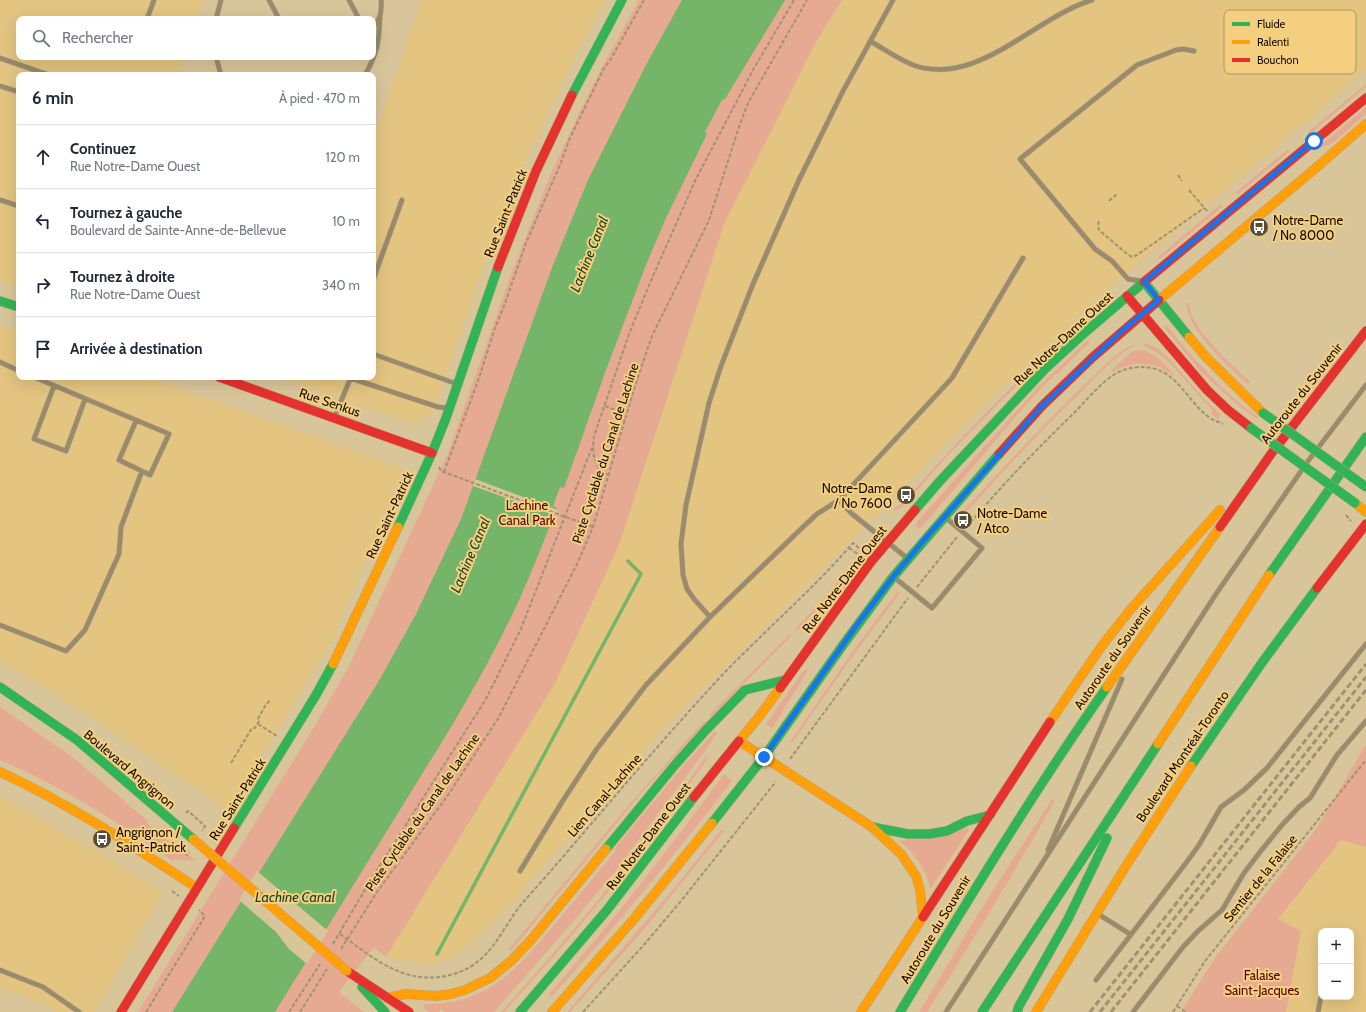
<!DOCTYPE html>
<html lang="fr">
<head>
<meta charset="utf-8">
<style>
  body { margin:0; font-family:Cabin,sans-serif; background:#f6f6f7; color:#1f2937 }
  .controls { position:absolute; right:12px; bottom:12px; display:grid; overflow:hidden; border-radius:8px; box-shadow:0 4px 16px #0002 }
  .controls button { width:36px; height:36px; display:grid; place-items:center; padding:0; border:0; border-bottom:1px solid #e0e1e3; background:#fff; color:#1f2937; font:20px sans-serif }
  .stop { position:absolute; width:12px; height:12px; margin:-9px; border:3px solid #1a73e8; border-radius:50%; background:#fff }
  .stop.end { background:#1a73e8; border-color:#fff; box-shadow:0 1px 4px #0008 }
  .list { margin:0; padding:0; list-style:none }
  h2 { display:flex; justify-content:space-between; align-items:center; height:52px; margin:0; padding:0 16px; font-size:17px }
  h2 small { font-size:13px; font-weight:400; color:#747a83 }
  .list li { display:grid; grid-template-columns:26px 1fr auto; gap:12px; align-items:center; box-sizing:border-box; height:64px; padding:0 16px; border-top:1px solid #e0e1e3 }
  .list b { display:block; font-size:15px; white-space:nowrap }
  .list p { margin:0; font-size:13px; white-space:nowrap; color:#747a83 }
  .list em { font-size:13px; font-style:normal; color:#747a83 }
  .icon { flex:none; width:22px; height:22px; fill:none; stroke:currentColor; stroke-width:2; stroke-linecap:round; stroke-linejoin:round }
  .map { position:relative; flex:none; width:1366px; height:1012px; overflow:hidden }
  .search { position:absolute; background:#fff; box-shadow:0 4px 16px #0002; left:16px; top:16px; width:360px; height:44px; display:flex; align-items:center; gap:10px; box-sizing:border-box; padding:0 14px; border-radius:8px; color:#747a83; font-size:15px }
  .panel { position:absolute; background:#fff; box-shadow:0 4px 16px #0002; left:16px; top:72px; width:360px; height:308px; border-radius:8px }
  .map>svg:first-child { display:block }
  .built { fill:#e3c480; fill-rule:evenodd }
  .green { fill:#e6aa92 }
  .water { fill:#74b569 }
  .pier { fill:#d9c59a }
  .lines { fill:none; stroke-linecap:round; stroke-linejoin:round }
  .stream { stroke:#74b569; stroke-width:3.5 }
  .lane-casing { stroke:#b5a686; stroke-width:5.5 }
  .fast-casing { stroke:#b5a686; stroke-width:10 }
  .slow-casing { stroke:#b5a686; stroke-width:10 }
  .jam-casing { stroke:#b5a686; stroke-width:10 }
  .path { stroke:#a19372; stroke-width:2; stroke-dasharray:4 2; stroke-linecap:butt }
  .lane { stroke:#998b6b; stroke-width:4.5 }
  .fast { stroke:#30b455; stroke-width:9 }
  .slow { stroke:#ff9f0a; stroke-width:9 }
  .jam { stroke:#e5322d; stroke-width:9 }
  .rail { stroke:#9f9171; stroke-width:3; stroke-dasharray:6 3; stroke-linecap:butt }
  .fast-bridge-casing { stroke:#b5a686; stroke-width:10; stroke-linecap:butt }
  .slow-bridge-casing { stroke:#b5a686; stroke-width:10; stroke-linecap:butt }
  .fast-bridge { stroke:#30b455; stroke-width:9 }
  .slow-bridge { stroke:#ff9f0a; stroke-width:9 }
  .route { stroke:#1a73e8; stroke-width:5 }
  .labels { text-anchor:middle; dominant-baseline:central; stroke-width:4; stroke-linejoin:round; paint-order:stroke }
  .street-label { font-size:13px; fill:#160c00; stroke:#f4cf7f }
  .poi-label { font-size:13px; fill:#160c00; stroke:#f4cf7f; text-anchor:start }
  .park-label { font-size:13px; fill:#550207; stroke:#f4cf7f }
  .water-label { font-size:14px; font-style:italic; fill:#163e1b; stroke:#f4cf7f }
  .key { fill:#f4cf7f; stroke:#b19459; stroke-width:1 }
  .key-label { font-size:11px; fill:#160c00 }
</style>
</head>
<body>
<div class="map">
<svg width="1366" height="1012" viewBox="0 0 1366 1012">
  <rect width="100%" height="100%" fill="#d9c59a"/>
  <path class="built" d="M 0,0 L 203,0 L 197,19 L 19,19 L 19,57 L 184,57 L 177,75 L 19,75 L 19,287 L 0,280 Z
    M 422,0 L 606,0 L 580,47 L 550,109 L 526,160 L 478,282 L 434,412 L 414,423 L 277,377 L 373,377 L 373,141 Z
    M 842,0 L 1366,0 L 1366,69 L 1320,110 L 1106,290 L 992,397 L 811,582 L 681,709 L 499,916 L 455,956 L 430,965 L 386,957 L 555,683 L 619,545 L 724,224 L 817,40 Z
    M 0,325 L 19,331 L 19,377 L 147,377 L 403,468 L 335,633 L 328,647 L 228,810 L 58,695 L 0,661 Z
    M 0,797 L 26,811 L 163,891 L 95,1012 L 58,1012 L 42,1003 L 0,988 Z
    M 1341,839 L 1366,847 L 1366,1012 L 1286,1012 L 1301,931 L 1277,919 ZM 1321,931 L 1351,931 L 1351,997 L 1321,997 Z"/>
  <path class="green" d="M 639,0 L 842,0 L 817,40 L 724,224 L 619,545 L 555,683 L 386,957 L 374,947 L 339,992 L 364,1012 L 138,1012 L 311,732 L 348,668 L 448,453 L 510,277 L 549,178 L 581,109 L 602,67 Z
    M 1366,84 L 1366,87 L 1310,134 L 1307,133 Z
    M 1366,107 L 1366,114 L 1334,142 L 1322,147 L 1321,145 Z
    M 1288,149 L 1289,152 L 1238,194 L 1236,192 Z
    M 1221,204 L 1223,206 L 1160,259 L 1158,257 Z
    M 1186,303 L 1189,303 C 1190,328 1232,365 1250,382 L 1248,384 C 1226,364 1190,333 1186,303 Z
    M 1101,304 L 1103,306 L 1060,344 L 1017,385 L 948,455 L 905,504 L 895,511 L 894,508 L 898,506 L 906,499 C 967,429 1032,365 1101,304 Z
    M 1167,326 C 1194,359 1222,392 1258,417 L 1257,419 L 1239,406 L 1200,371 L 1164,327 Z
    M 1088,340 L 1090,342 L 1057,374 L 1052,376 L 1052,378 L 1030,400 L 920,529 L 915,524 L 1038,387 Z
    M 1143,343 C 1164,347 1177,368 1190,383 C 1200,394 1210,405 1221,415 L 1218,419 L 1211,414 L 1213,411 L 1170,363 L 1156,352 L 1143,345 Z
    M 1134,344 L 1134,346 C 1114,356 1097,376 1081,392 C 1039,432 1000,474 961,518 L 959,516 C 999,472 1039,429 1082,387 C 1098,373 1114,353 1134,344 Z
    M 1138,350 C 1153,350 1166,365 1175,376 C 1170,374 1166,370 1161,368 C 1145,360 1127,364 1112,372 L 1110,371 L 1132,352 Z
    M 857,559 L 859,561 L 818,608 L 797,631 L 795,629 L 817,606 Z
    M 898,591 L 900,593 L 855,653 L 792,743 L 790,742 L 853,651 Z
    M 790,634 L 791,636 L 711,717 L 709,715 Z
    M 805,669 L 808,670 L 772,728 L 766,724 Z
    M 0,707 L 71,756 L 148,821 L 147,823 L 187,856 L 189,855 L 195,860 L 189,861 L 175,859 L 174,862 L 171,860 C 117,821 61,786 0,760 Z
    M 704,721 L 706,722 L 640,795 L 511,951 L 509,949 L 628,806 Z
    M 715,731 L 717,733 L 705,751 L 613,874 L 564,932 L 494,1012 L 445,1012 L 441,1009 L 438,1012 L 429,1012 L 424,1008 L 424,1004 C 488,1005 517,969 554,925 C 575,900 596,875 616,850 L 615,848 L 685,764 Z
    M 1366,744 L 1366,847 L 1341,840 L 1278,919 L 1301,931 L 1286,1012 L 1181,1012 L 1215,958 L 1317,828 Z
    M 706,756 L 708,758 C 646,847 578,932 504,1012 L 501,1012 C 575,931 645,846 706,756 Z
    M 724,774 L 732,781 C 675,855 615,927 552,996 L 549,994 C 611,924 668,850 724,774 Z
    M 1052,799 L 1055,801 C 1014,872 972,943 927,1012 L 919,1012 L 978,914 Z
    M 967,828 L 969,830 L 931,888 L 930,888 C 926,869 915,853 899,841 Z
    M 722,829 L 724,831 L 641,933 L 570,1012 L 567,1012 L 667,897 Z"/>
  <path class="water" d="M 682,0 L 785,0 L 725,99 L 722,100 L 705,132 L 707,134 L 666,218 L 646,265 L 606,370 L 564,488 L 560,487 L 553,506 L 557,508 C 545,538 533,569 520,598 C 498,646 472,692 445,737 L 275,1012 L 172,1012 L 380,679 L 416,614 L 461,519 L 553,265 L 588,180 L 647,63 Z"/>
  <path class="pier" d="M 475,479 L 558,510 L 556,516 L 473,486 Z
    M 257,871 L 328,931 L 307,964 L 289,949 L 276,932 L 239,900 Z"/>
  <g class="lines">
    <path class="stream" d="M 437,954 L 641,574 L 628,561"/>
    <defs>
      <path id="lane" d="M 269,0 L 279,19
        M 349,0 L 359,19
        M 147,19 L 154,0
        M 216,19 L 221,0
        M 373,27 C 381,20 382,10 381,0
        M 870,41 C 884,49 898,59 913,65 C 977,88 1035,17 1092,0
        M 216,57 L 221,75
        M 0,58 L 49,75
        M 365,75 C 378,52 379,42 380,16
        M 0,86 L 19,92
        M 0,200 L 19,206
        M 373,280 L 402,200
        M 1141,281 L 1128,279 L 1112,261 L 1095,249 L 1020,159 L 1137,65 L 1176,50 L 1183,49 L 1194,51
        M 373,354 L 457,384
        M 0,362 L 19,371
        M 34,377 L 169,434 L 150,475 L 119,460 L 136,421
        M 350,378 L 438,407 L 448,408
        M 54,386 L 34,439 L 66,451 L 85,399
        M 335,416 L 351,377
        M 907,558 L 851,513 L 839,500 L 952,378 L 1023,258
        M 895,578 L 932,608 L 982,548 L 946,518
        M 710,617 L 694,599 L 687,589 L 683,575 L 681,544 L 686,505 L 709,403 L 721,366 L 753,284 L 798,182 L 843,91 L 893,0
        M 0,625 L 66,651 L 85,630 L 119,554 L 121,527 L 142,471
        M 1048,850 L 1122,679
        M 520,871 L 562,802 L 596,750 L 646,685 L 710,617 L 803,527 L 817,514 L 839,500
        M 1098,914 L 1130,934
        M 0,970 L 43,987 L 79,1012
        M 1096,980 L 1186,863 L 1199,845 L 1221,807 L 1244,790 L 1267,768 L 1366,644
        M 946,1012 L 1216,594 L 1308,461 L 1366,385
        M 1133,1012 L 1183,947 L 1198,931 L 1222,910 L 1244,873 L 1260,852 L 1282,825 L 1299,807 L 1310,798 L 1337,755 L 1366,721
        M 1318,1012 L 1321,997"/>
      <path id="fast" d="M 572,95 L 622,0
        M 0,301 L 19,307
        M 915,510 L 939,482 L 1045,369 L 1082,335 L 1144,282 L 1189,337
        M 398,527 L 432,453 L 446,418 L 498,267
        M 1269,575 L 1366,437
        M 0,687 L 77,740 L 193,839
        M 764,757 L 843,645 L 893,577 L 999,454
        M 1191,766 L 1261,664 L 1317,588
        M 712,823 L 764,757
        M 872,827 L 908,834 L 929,834 L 947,831 L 967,821 L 990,815
        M 234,828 L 316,695 L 333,664
        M 606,849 L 674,766 L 705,731 L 745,690 L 785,680
        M 362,987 L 385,1012
        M 520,1012 L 607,910 L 694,797
        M 900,1012 C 967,902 1033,792 1107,687
        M 982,1012 L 1158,744
        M 1017,1012 L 1019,1006 L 1068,919 L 1107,838"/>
      <path id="slow" d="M 1159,300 L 1317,167 L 1366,124
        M 1189,337 L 1206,357 L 1263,413
        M 1355,503 L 1366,512
        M 333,664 L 398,527
        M 1107,687 L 1220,527
        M 780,688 L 758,718 L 739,741 L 872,827 L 901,854 L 916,876 L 920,890 L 923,917
        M 1050,722 L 1101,647 L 1130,610 L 1220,510
        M 1158,744 L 1269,575
        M 0,772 C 70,804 133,846 197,888
        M 387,998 L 406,994 L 436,996 L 451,994 L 465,990 L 490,978 L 511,961 L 531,940 L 606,849
        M 552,1012 L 634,919 L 712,823
        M 861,1012 L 923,917
        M 1036,1012 L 1129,861 L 1191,766"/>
      <path id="jam" d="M 498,267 L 536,171 L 572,95
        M 1144,282 L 1366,98
        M 1127,296 L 1207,390 L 1228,410 L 1251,428
        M 219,377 L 432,453
        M 999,454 L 1042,406 L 1093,357 L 1159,300
        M 1220,527 L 1271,454 L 1366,331
        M 1317,588 L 1366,524
        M 780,688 L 870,563 L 915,510
        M 694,797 L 739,741
        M 923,917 L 1050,722
        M 347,971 L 409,1012
        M 121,1012 L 234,828"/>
    </defs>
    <use href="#lane" class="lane-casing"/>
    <use href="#fast" class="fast-casing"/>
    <use href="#slow" class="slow-casing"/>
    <use href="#jam" class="jam-casing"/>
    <path class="path" d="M 1178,175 L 1182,181
      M 1189,190 L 1208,212
      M 1109,201 L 1117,194
      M 1099,221 L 1098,225 L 1099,230 L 1126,253 L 1132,257 L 1137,255 L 1204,208
      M 605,406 L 618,411 L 621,417 L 625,421
      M 439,467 L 441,471 L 593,527
      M 444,472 L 478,381 L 495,328 L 503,309 L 526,243 L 560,165 L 570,138 L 603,70 L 611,59 L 644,0
      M 609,475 C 593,469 592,452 594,436 L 629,334 L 650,283 L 695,181 L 753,70 L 794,0
      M 1346,515 L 1351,521
      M 967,527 C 1000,487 1036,450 1073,414 C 1086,401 1099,384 1115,374 C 1127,367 1143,365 1156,369 C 1180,377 1190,404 1210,418 C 1214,421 1219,422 1223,424
      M 849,548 L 858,554
      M 917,587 L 957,537
      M 258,724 L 277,736
      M 790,759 L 908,598
      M 231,763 L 252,728 L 255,728 L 259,721 L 258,719 L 265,706 L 270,700
      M 186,813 L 188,811 L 205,826 L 202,831
      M 171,841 L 187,855 L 189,852
      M 172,891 L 179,896
      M 340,934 C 376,960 408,989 457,973 C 491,961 500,932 520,906 C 531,893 544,879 555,866 C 612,800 667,734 726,671 C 768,628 813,589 853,543 L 862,551
      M 333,944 L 370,881 L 486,699 L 520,631 L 593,445
      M 341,949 L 377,892 L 448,795 L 499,717 L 578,562 L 593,527 L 635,386 L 652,336 L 709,220 L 739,127 L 748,103 L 807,0
      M 1177,1006 L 1186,1012
      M 146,1012 L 205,916 L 199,910
      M 289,1012 L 320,964
      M 300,1012 L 327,969
      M 583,1012 L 642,947 L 681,901 L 774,784 L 775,781
      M 1173,1012 L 1205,961 L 1366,760"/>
    <use href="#lane" class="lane"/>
    <use href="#fast" class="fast"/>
    <use href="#slow" class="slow"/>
    <use href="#jam" class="jam"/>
    <path class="rail" d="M 1090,1012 L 1366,664
      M 1100,1012 L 1366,677
      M 1111,1012 L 1366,690"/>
    <defs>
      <path id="fast-bridge" d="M 1263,413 L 1366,487
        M 1251,428 L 1355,503"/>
      <path id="slow-bridge" d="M 193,839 L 347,971"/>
    </defs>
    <use href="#fast-bridge" class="fast-bridge-casing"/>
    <use href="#slow-bridge" class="slow-bridge-casing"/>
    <use href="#fast-bridge" class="fast-bridge"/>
    <use href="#slow-bridge" class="slow-bridge"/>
  </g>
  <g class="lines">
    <path class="route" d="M 764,757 L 856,626 L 893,577 L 924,540 L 1042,406 L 1122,331 L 1159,300 L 1144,282 L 1314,141"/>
  </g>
  <defs>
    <symbol id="bus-disc" viewBox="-11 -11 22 22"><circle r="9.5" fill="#5a4d36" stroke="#f4cf7f"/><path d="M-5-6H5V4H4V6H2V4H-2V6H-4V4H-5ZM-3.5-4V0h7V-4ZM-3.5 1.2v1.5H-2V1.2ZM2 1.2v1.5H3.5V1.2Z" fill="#fff"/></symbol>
  </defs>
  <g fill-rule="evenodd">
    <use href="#bus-disc" x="1248" y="216" width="22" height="22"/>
    <use href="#bus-disc" x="895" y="484" width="22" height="22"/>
    <use href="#bus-disc" x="952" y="509" width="22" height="22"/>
    <use href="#bus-disc" x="91" y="828" width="22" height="22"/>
  </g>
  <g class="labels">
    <g class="street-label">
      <text transform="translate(505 213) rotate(-68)">Rue Saint-Patrick</text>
      <text transform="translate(1063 338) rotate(-43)">Rue Notre-Dame Ouest</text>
      <text transform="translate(1301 393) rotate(-52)">Autoroute du Souvenir</text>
      <text transform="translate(330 402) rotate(19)">Rue Senkus</text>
      <text transform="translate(605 453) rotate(-72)">Piste Cyclable du Canal de Lachine</text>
      <text transform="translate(389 515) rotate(-65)">Rue Saint-Patrick</text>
      <text transform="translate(844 579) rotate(-53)">Rue Notre-Dame Ouest</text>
      <text transform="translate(1112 657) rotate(-55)">Autoroute du Souvenir</text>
      <text transform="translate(1182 756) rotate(-56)">Boulevard Montréal-Toronto</text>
      <text transform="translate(130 769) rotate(40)">Boulevard Angrignon</text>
      <text transform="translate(604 795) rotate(-49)">Lien Canal-Lachine</text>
      <text transform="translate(237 799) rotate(-58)">Rue Saint-Patrick</text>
      <text transform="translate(422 812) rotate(-55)">Piste Cyclable du Canal de Lachine</text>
      <text transform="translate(648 836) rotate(-53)">Rue Notre-Dame Ouest</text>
      <text transform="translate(1260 878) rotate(-51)">Sentier de la Falaise</text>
      <text transform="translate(935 929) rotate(-59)">Autoroute du Souvenir</text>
    </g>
    <g class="poi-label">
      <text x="1273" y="220">Notre-Dame<tspan x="1273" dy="15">/ No 8000</tspan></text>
      <text x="892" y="488" text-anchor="end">Notre-Dame<tspan x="892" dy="15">/ No 7600</tspan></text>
      <text x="977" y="513">Notre-Dame<tspan x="977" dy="15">/ Atco</tspan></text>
      <text x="116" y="832">Angrignon /<tspan x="116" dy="15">Saint-Patrick</tspan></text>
    </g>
    <g class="park-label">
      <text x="527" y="505">Lachine<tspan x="527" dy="15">Canal Park</tspan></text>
      <text x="1262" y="975">Falaise<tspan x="1262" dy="15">Saint-Jacques</tspan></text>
    </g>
    <g class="water-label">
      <text transform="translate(589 254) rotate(-68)">Lachine Canal</text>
      <text transform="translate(470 555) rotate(-67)">Lachine Canal</text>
      <text x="295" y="897">Lachine Canal</text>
    </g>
  </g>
  <rect x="1224" y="10" width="132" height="64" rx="6" class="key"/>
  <rect x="1232" y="22" width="18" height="4" fill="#30b455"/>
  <rect x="1232" y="40" width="18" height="4" fill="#ff9f0a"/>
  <rect x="1232" y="58" width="18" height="4" fill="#e5322d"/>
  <g class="key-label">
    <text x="1257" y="28">Fluide</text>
    <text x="1257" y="46">Ralenti</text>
    <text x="1257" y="64">Bouchon</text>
  </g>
</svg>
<div class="controls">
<button>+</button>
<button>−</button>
</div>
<div class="stop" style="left:1314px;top:141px"></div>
<div class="stop end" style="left:764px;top:757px"></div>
<div class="search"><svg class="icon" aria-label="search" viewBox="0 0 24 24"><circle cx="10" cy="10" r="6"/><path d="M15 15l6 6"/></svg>Rechercher</div>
<section class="panel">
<h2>6 min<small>À pied · 470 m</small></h2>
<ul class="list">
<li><svg class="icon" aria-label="ahead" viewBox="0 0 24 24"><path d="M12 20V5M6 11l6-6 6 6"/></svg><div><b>Continuez</b><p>Rue Notre-Dame Ouest</p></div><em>120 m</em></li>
<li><svg class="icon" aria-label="left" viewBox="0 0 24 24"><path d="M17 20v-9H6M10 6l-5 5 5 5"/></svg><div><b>Tournez à gauche</b><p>Boulevard de Sainte-Anne-de-Bellevue</p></div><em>10 m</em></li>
<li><svg class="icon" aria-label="right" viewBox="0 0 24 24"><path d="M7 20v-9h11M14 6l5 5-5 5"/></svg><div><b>Tournez à droite</b><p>Rue Notre-Dame Ouest</p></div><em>340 m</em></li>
<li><svg class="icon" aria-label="arrive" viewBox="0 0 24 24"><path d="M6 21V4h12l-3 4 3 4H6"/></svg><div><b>Arrivée à destination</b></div></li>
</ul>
</section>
</div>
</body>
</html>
